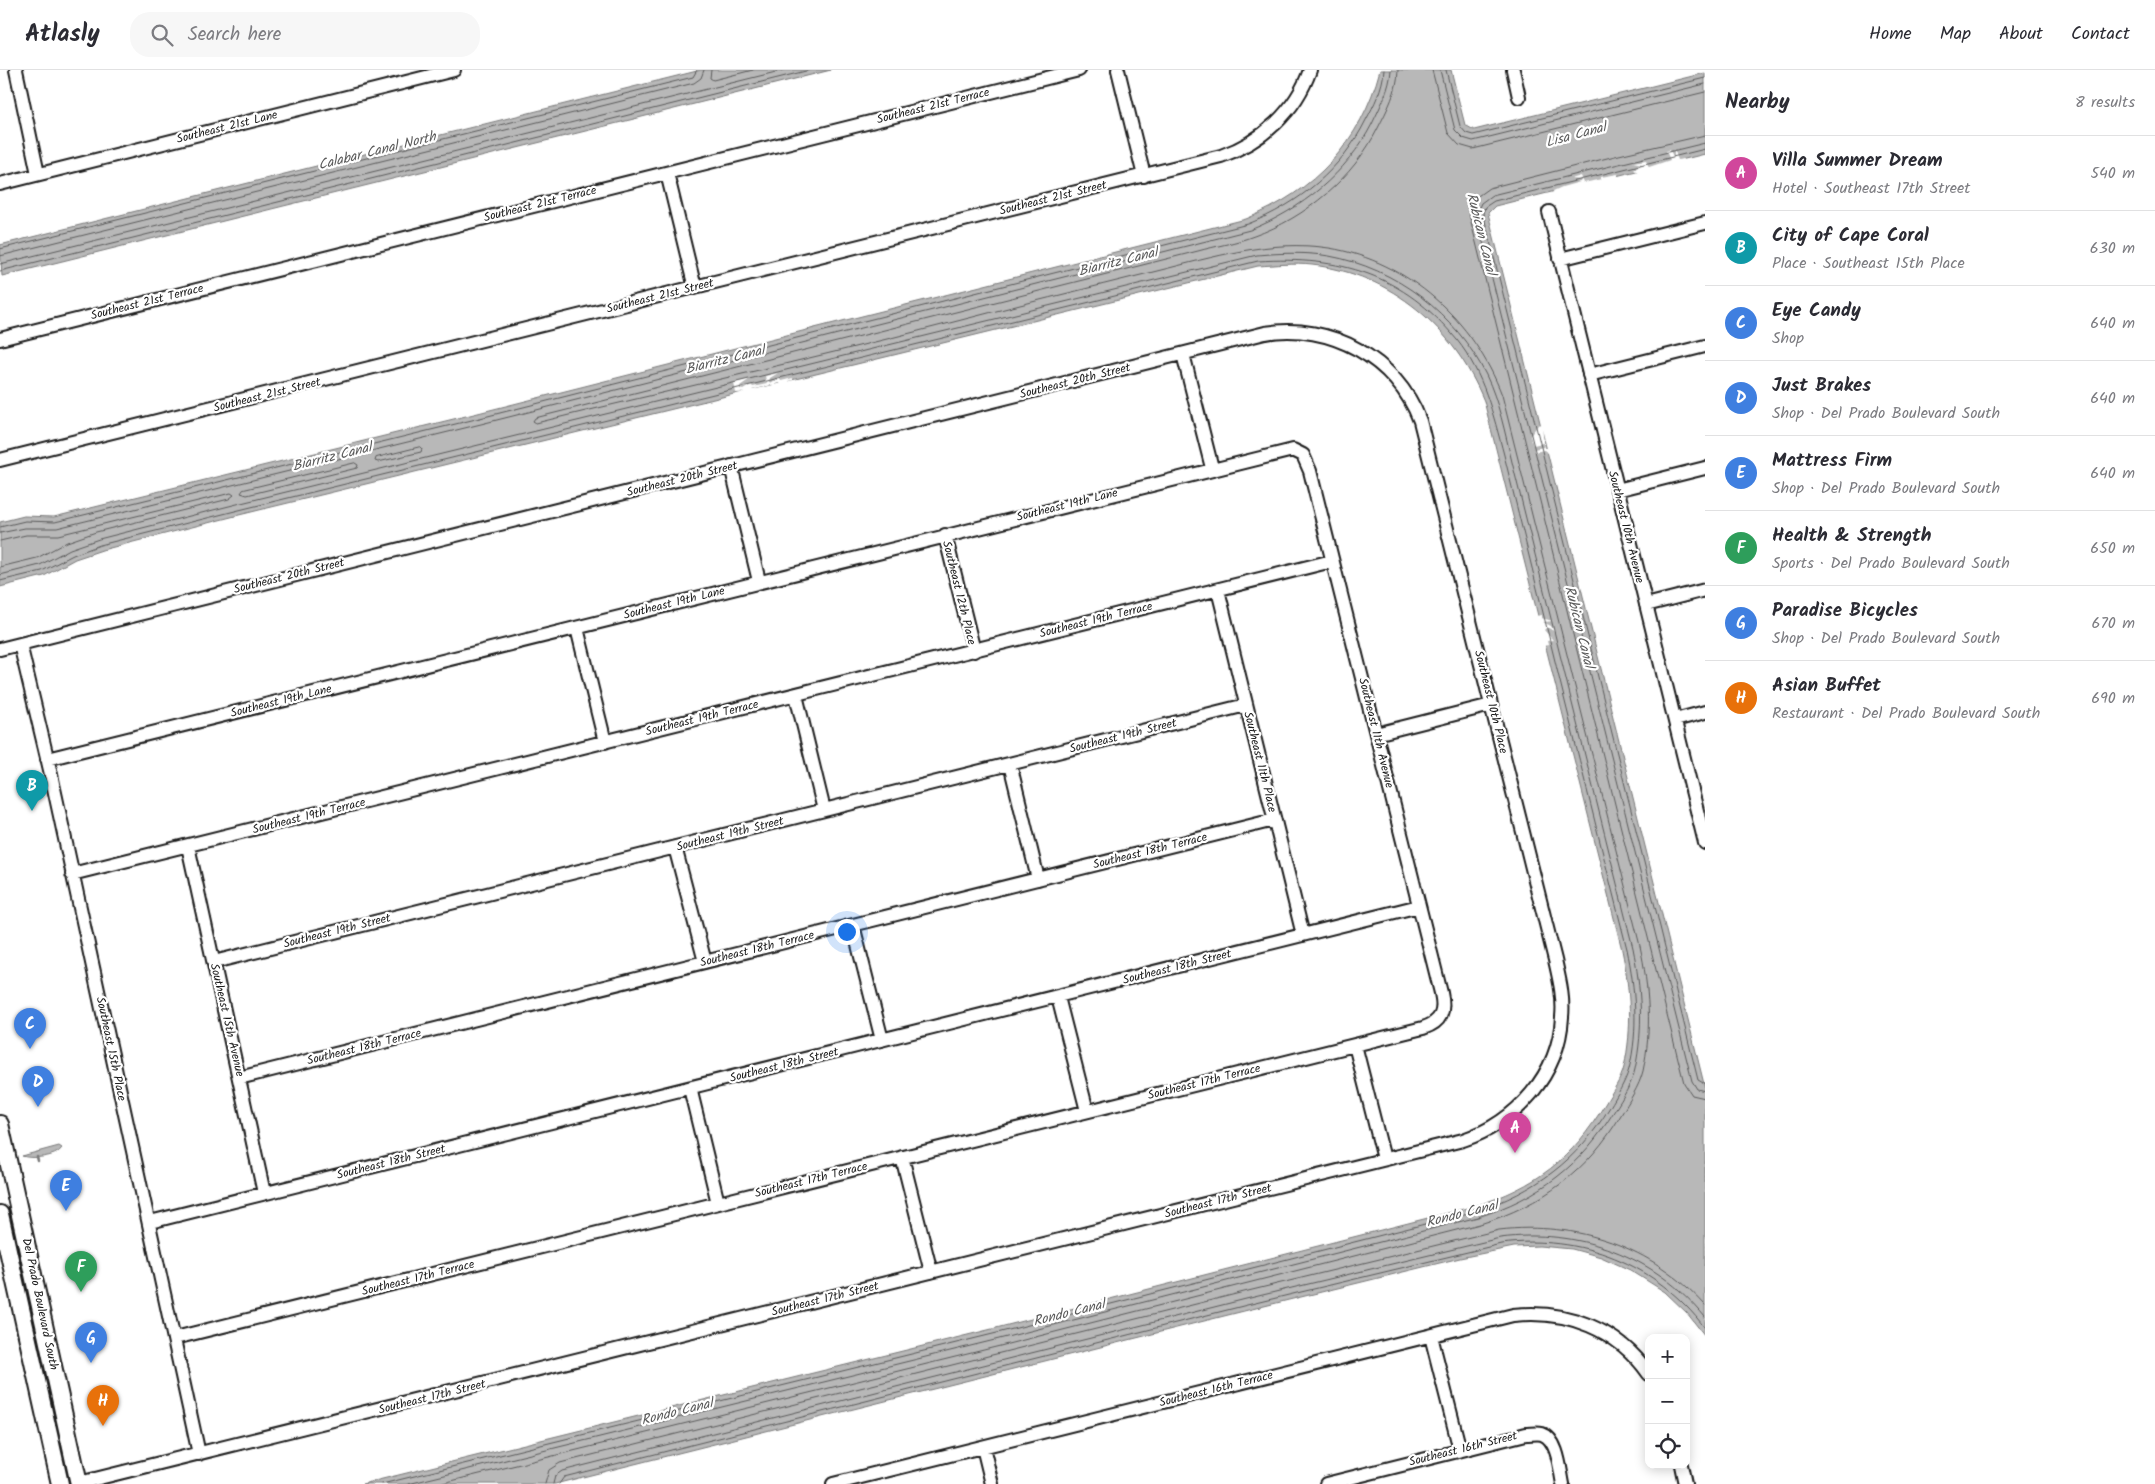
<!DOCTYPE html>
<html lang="en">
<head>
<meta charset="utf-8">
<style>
  body { margin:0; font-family:Kalam,sans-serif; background:#f7f7f7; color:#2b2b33 }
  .controls { position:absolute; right:15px; bottom:15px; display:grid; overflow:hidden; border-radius:10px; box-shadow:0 2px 12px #0003 }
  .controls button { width:45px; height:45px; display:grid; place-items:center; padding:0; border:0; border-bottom:1px solid #e1e1e2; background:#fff; color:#2b2b33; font:25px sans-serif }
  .you { position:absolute; left:846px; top:861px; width:18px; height:18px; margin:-12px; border:4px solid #fff; border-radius:50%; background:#1a73e8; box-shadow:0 0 0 8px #1a73e833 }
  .badge { display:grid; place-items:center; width:32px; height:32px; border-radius:50%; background:#1c1c1c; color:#fff; font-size:16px; font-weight:700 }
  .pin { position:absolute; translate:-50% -41px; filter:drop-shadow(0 1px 2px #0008) }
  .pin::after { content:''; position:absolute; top:26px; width:18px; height:15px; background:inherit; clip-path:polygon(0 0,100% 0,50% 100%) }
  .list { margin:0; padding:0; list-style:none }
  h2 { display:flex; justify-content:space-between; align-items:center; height:65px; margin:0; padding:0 20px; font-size:21px }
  h2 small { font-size:16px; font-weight:400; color:#7c7c81 }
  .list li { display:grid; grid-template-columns:32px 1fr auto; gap:15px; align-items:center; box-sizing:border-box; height:75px; padding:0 20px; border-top:1px solid #e1e1e2 }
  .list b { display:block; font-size:19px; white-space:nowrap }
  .list p { margin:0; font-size:16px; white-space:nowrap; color:#7c7c81 }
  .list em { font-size:16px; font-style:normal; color:#7c7c81 }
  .icon { flex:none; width:28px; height:28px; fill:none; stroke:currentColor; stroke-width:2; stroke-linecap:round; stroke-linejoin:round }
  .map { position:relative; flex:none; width:1705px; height:1414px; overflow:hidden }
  header { display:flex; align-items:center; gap:30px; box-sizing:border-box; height:70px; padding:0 25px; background:#fff; border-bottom:1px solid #e1e1e2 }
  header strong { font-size:24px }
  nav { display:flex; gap:28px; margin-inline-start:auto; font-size:18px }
  .search { width:350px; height:45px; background:#f7f7f7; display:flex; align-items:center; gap:12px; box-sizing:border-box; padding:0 18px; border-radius:20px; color:#7c7c81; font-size:19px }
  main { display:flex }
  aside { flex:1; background:#fff }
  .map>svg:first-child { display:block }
  .water { fill:#b8b8b8; stroke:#7a7a7a }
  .pier { fill:#fff }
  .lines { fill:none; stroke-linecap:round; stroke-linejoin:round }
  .shore { stroke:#5a5a5a; stroke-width:1 }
  .stream { stroke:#7a7a7a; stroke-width:2.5 }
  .minor-casing { stroke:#1c1c1c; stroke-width:16 }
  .major-casing { stroke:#1c1c1c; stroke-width:20 }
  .minor { stroke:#fff; stroke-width:12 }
  .major { stroke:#fff; stroke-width:16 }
  .labels { text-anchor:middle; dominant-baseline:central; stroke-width:4.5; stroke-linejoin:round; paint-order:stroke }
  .street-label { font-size:12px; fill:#1c1c1c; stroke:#fff }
  .water-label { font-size:14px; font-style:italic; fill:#5a5a5a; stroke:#fff }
</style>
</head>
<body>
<header>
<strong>Atlasly</strong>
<div class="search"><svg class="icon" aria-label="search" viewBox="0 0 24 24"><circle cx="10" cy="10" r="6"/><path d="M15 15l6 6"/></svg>Search here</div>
<nav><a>Home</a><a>Map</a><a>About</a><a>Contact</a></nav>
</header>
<main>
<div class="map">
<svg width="1705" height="1414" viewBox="0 0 1705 1414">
  <rect width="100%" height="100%" fill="#fff"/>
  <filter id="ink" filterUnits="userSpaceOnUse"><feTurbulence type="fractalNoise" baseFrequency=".02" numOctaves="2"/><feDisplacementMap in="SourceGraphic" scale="10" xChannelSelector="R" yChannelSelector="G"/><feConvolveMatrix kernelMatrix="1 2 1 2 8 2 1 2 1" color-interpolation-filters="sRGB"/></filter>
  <g filter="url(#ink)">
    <path class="water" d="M 701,0 L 831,0 L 2,206 L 0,175 Z
      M 1380,0 L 1451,0 L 1465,55 L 1474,60 L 1705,3 L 1705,84 L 1495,136 L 1488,143 L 1705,1018 L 1705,1266 L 1687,1243 L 1665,1222 L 1630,1200 L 1601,1187 L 1572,1179 L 1539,1176 L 1514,1177 L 1460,1188 L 1248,1240 L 555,1414 L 362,1414 L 996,1258 L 1475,1136 C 1535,1117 1573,1089 1605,1034 C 1612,1022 1621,1010 1624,997 C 1633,958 1630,919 1622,880 L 1484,331 C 1454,258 1392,204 1312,195 C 1294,193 1276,195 1258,196 L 239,445 L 102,480 L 75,489 L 44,506 L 0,517 L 0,452 L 24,446 L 54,447 L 478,343 L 1246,149 C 1315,121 1361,72 1380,0 Z
      M 59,1076 L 62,1078 C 56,1088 31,1089 22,1086 Z"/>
    <path class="pier" d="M 1674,79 L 1678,90 L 1683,89 L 1684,91 L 1638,102 L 1634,100 L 1642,94 L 1633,92 L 1646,90 L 1649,97 L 1670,90 L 1666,81 L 1670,80 L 1674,89 Z
      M 1618,104 L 1618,107 L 1554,124 L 1553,121 L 1562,117 L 1580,112 L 1581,110 L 1571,109 L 1581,106 L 1584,113 L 1601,109 L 1601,107 Z
      M 778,303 L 770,308 L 769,312 L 772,313 L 780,309 L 781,311 L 793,308 L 793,310 L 788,311 L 788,314 L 780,315 L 779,313 L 752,320 L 752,322 L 736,323 L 734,313 L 750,309 L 740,316 L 740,319 L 743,320 L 751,315 L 753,317 L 767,314 L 765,306 Z
      M 1542,354 L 1544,374 L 1545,378 L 1548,378 L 1548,383 L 1544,380 L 1535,382 L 1534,379 L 1543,377 L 1543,373 L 1533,375 L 1530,366 L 1538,355 Z
      M 1541,545 L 1541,548 L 1553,551 L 1543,552 L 1551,556 L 1555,562 L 1547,557 L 1544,560 L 1553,570 L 1547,571 L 1548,575 L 1544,576 L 1536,546 Z"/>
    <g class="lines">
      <path class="shore" d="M 711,0 L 710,8 L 713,10 L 753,0
        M 1432,0 L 1448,63 L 1459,75 L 1473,79 L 1705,22
        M 1440,0 L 1455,60 L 1463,68 L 1473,71 L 1705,14
        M 1446,0 L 1460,56 L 1466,63 L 1473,65 L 1705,8
        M 1705,65 L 1619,85 L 1489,118 L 1475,128 L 1469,144 L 1684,1013 L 1692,1025 L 1705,1028
        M 1705,73 L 1492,125 L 1481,133 L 1476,144 L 1692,1011 L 1697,1019 L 1705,1021
        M 1705,79 L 1494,131 L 1485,137 L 1483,143 L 1698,1010 L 1705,1014
        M 0,179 L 693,7 L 697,0
        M 0,186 L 694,13 L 701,8 L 704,0
        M 0,194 L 784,0
        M 0,201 L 810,0
        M 420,377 L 422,379 L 421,382 L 378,392 L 375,391 L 376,388 Z
        M 355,393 L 358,395 L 357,398 L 247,425 L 241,423 L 243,420 Z
        M 0,457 L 25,451 L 55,452 L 480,348 L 1248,154 C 1299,134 1342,99 1366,50 C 1374,35 1383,18 1384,0
        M 0,463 L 25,458 L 57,458 L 481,354 L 1250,160 C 1301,140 1347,103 1372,54 C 1380,37 1390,19 1391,0
        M 0,471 L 26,465 L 58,465 L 231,423 L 234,425 L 229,429 L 96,462 L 67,472 L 37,488 L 0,497
        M 0,505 L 40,495 L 70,479 L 99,469 L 237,434 L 1257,185 C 1281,183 1305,182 1329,186 C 1396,198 1456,244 1486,305 C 1499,332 1505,363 1512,392 L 1633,878 C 1641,918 1644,958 1635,999 C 1632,1014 1623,1027 1615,1040 C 1581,1096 1540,1127 1478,1147 L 999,1269 L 408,1414
        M 0,511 L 42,501 L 73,485 L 100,475 L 239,440 L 1258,191 C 1340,186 1403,204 1457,270 C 1484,304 1493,344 1504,385 C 1514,424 1523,463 1533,502 C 1564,628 1595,753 1627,879 C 1635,918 1639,960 1629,999 C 1625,1013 1617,1025 1610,1037 C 1578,1090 1535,1122 1476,1141 L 997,1263 L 382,1414
        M 439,1414 L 1000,1276 L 1480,1154 C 1542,1135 1588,1101 1621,1045 C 1629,1031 1639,1017 1643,1001 C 1652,959 1649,918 1640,876 L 1502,325 C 1474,251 1409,191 1329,178 C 1270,169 1214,187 1157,201 C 1085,219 1014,236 942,255 C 807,290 671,320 536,353 L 533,351 L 535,348 L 1198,181 C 1216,176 1236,173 1254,166 C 1306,148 1354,107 1378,58 C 1387,40 1398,20 1398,0
        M 545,1414 L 549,1400 L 560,1393 L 1244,1222 L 1499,1160 C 1577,1151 1652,1176 1705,1235
        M 553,1414 L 555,1406 L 562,1401 L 1246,1229 L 1500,1168 C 1578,1158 1655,1185 1705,1247
        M 559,1414 L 564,1407 L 1247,1235 L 1501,1174 C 1581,1164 1656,1193 1705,1258"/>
      <path class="stream" d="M 37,1087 L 38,1091"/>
      <defs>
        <path id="minor" d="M 16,0 L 38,104
          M 1118,0 L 1144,106
          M 1513,0 L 1519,27
          M 667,103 L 695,218
          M 0,114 L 454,0
          M 1549,142 L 1705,773
          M 1560,189 L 1705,153
          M 0,269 L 1079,0
          M 1183,284 L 1212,398
          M 1589,305 L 1705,276
          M 0,390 L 1221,86 C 1262,72 1296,41 1310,0
          M 731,396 L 759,511
          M 1617,420 L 1705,398
          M 945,465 L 974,581
          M 1218,520 L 1303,865
          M 1646,535 L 1705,520
          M 577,558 L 605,672
          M 20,574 L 50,700 L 199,1384
          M 0,579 L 1265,263 C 1330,252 1397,289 1420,351 L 1555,890 C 1559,908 1564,927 1562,947 C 1559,1004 1517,1052 1463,1070 L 79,1413
          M 796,625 L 824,740
          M 1675,650 L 1705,642
          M 1376,664 L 1491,635
          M 47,689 L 1293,380 L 1303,385 L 1310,401 L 1441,923 C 1445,941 1442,952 1423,958 L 175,1268
          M 1010,694 L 1038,809
          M 188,776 L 264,1123
          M 675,777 L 705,892
          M 72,804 L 1332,491
          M 853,855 L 882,970
          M 214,892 L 1246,635
          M 1058,927 L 1087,1041
          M 1355,975 L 1384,1089
          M 239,1008 L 1274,750
          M 690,1018 L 718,1133
          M 902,1087 L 931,1202
          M 150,1152 L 1419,836
          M 1431,1266 L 1460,1380
          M 983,1377 L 992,1414
          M 1681,1395 L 1685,1414
          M 833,1414 L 1513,1245 C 1566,1239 1618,1259 1649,1304
          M 1326,1414 L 1526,1364 C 1531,1364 1538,1363 1542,1364 C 1558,1369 1560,1400 1563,1414"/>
        <path id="major" d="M 0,1054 L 79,1414
          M 0,1144 L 60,1414"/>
      </defs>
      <use href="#minor" class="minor-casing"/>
      <use href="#major" class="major-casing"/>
      <use href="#minor" class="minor"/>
      <use href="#major" class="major"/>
    </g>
  </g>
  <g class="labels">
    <g class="street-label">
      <text transform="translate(933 36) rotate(-14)">Southeast 21st Terrace</text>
      <text transform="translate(227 57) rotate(-14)">Southeast 21st Lane</text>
      <text transform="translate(1053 128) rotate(-14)">Southeast 21st Street</text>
      <text transform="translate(540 134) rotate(-14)">Southeast 21st Terrace</text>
      <text transform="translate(660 226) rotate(-14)">Southeast 21st Street</text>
      <text transform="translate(147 232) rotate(-14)">Southeast 21st Terrace</text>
      <text transform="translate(1075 311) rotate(-14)">Southeast 20th Street</text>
      <text transform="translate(267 325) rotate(-14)">Southeast 21st Street</text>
      <text transform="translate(682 409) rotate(-14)">Southeast 20th Street</text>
      <text transform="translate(1067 435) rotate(-14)">Southeast 19th Lane</text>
      <text transform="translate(1626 457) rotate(76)">Southeast 10th Avenue</text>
      <text transform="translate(289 506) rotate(-14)">Southeast 20th Street</text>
      <text transform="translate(959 523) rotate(76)">Southeast 12th Place</text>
      <text transform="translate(674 533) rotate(-14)">Southeast 19th Lane</text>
      <text transform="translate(1096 550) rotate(-14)">Southeast 19th Terrace</text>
      <text transform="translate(281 631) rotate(-14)">Southeast 19th Lane</text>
      <text transform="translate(1491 632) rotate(76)">Southeast 10th Place</text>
      <text transform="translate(702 648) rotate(-14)">Southeast 19th Terrace</text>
      <text transform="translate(1376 663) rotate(76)">Southeast 11th Avenue</text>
      <text transform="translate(1123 666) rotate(-14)">Southeast 19th Street</text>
      <text transform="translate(1260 692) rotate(76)">Southeast 11th Place</text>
      <text transform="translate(309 746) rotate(-14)">Southeast 19th Terrace</text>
      <text transform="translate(730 764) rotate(-14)">Southeast 19th Street</text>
      <text transform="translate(1150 781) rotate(-14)">Southeast 18th Terrace</text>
      <text transform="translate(337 861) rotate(-14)">Southeast 19th Street</text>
      <text transform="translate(757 879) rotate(-14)">Southeast 18th Terrace</text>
      <text transform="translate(1177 897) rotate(-14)">Southeast 18th Street</text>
      <text transform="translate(227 950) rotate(77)">Southeast 15th Avenue</text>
      <text transform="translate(364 977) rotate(-14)">Southeast 18th Terrace</text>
      <text transform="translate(111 979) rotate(78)">Southeast 15th Place</text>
      <text transform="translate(784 995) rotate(-14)">Southeast 18th Street</text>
      <text transform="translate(1204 1012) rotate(-14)">Southeast 17th Terrace</text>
      <text transform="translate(391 1092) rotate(-14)">Southeast 18th Street</text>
      <text transform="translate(811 1110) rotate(-14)">Southeast 17th Terrace</text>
      <text transform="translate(1218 1131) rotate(-14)">Southeast 17th Street</text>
      <text transform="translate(418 1208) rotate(-14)">Southeast 17th Terrace</text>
      <text transform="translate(825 1229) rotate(-14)">Southeast 17th Street</text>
      <text transform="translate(40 1234) rotate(78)">Del Prado Boulevard South</text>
      <text transform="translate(1216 1319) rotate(-14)">Southeast 16th Terrace</text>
      <text transform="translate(432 1327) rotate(-14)">Southeast 17th Street</text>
      <text transform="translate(1463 1379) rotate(-14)">Southeast 16th Street</text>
    </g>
    <g class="water-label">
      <text transform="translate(1576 65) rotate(-15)">Lisa Canal</text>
      <text transform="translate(377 81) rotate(-14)">Calabar Canal North</text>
      <text transform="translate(1481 164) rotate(76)">Rubican Canal</text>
      <text transform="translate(1118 192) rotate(-14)">Biarritz Canal</text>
      <text transform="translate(725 290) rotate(-14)">Biarritz Canal</text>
      <text transform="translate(332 387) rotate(-14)">Biarritz Canal</text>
      <text transform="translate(1579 557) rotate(76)">Rubican Canal</text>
      <text transform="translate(1462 1144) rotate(-14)">Rondo Canal</text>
      <text transform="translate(1069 1243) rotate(-14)">Rondo Canal</text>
      <text transform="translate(677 1342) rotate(-14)">Rondo Canal</text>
    </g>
  </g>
</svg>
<div class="controls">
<button>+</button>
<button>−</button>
<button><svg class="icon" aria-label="locate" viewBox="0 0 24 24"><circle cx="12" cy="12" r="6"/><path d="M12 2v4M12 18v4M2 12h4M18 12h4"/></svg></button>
</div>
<div class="you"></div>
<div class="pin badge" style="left:1515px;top:1083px;background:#d1479c">A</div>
<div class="pin badge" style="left:32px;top:741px;background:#0f9aa8">B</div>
<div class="pin badge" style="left:30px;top:979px;background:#3f7fe0">C</div>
<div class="pin badge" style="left:38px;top:1037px;background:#3f7fe0">D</div>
<div class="pin badge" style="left:66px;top:1141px;background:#3f7fe0">E</div>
<div class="pin badge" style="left:81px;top:1222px;background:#2e9e5b">F</div>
<div class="pin badge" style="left:91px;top:1293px;background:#3f7fe0">G</div>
<div class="pin badge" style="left:103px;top:1356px;background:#e8710a">H</div>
</div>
<aside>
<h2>Nearby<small>8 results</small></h2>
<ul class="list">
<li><span class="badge" style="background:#d1479c">A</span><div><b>Villa Summer Dream</b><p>Hotel · Southeast 17th Street</p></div><em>540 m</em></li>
<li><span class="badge" style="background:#0f9aa8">B</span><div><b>City of Cape Coral</b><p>Place · Southeast 15th Place</p></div><em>630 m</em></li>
<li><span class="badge" style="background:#3f7fe0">C</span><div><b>Eye Candy</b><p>Shop</p></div><em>640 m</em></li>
<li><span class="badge" style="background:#3f7fe0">D</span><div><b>Just Brakes</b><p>Shop · Del Prado Boulevard South</p></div><em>640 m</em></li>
<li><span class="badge" style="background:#3f7fe0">E</span><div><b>Mattress Firm</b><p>Shop · Del Prado Boulevard South</p></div><em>640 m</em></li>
<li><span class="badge" style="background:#2e9e5b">F</span><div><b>Health &amp; Strength</b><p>Sports · Del Prado Boulevard South</p></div><em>650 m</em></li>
<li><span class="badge" style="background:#3f7fe0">G</span><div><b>Paradise Bicycles</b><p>Shop · Del Prado Boulevard South</p></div><em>670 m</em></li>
<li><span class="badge" style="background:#e8710a">H</span><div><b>Asian Buffet</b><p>Restaurant · Del Prado Boulevard South</p></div><em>690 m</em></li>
</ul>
</aside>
</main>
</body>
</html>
